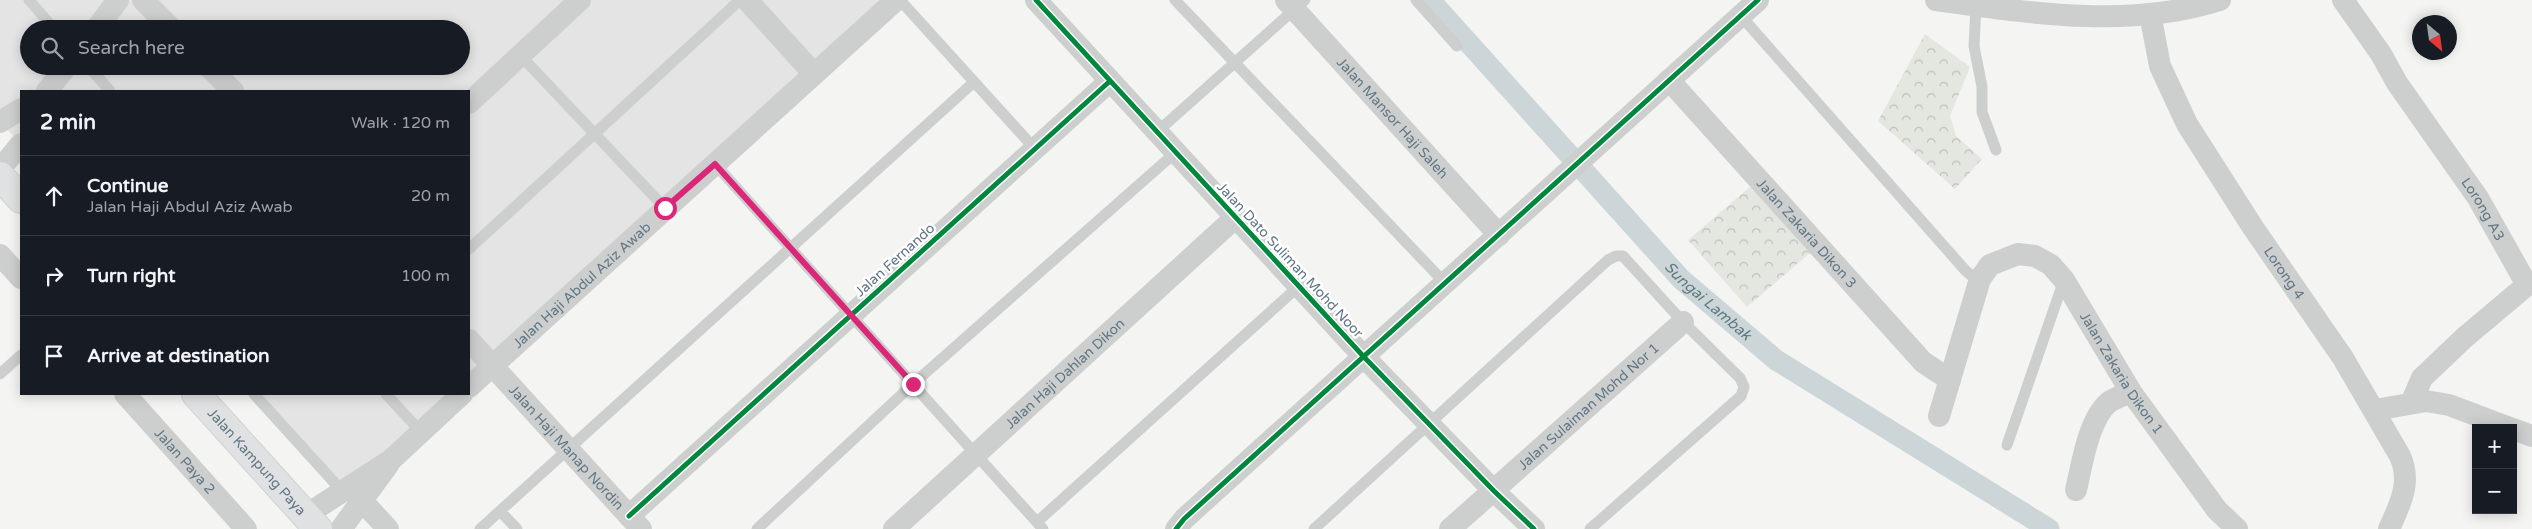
<!DOCTYPE html>
<html lang="en">
<head>
<meta charset="utf-8">
<style>
  body { margin:0; font-family:"Varela Round",sans-serif; background:#20242c; color:#f1f3f6 }
  .controls { position:absolute; right:15px; bottom:15px; display:grid; overflow:hidden; border-radius:0px; box-shadow:0 2px 12px #0003 }
  .controls button { width:45px; height:45px; display:grid; place-items:center; padding:0; border:0; border-bottom:1px solid #363941; background:#171b24; color:#f1f3f6; font:25px sans-serif }
  .compass { position:absolute; left:2412px; top:15px; width:45px; height:45px; border-radius:50%; background:#171b24; box-shadow:0 2px 12px #0003; rotate:151deg }
  .stop { position:absolute; width:15px; height:15px; margin:-11px; border:4px solid #db2777; border-radius:50%; background:#fff }
  .stop.end { background:#db2777; border-color:#fff; box-shadow:0 1px 5px #0008 }
  .list { margin:0; padding:0; list-style:none }
  h2 { display:flex; justify-content:space-between; align-items:center; height:65px; margin:0; padding:0 20px; font-size:21px }
  h2 small { font-size:16px; font-weight:400; color:#9ea1a6 }
  .list li { display:grid; grid-template-columns:32px 1fr auto; gap:15px; align-items:center; box-sizing:border-box; height:80px; padding:0 20px; border-top:1px solid #363941 }
  .list b { display:block; font-size:19px; white-space:nowrap }
  .list p { margin:0; font-size:16px; white-space:nowrap; color:#9ea1a6 }
  .list em { font-size:16px; font-style:normal; color:#9ea1a6 }
  .icon { flex:none; width:28px; height:28px; fill:none; stroke:currentColor; stroke-width:2; stroke-linecap:round; stroke-linejoin:round }
  .map { position:relative; flex:none; width:2532px; height:529px; overflow:hidden }
  .search { position:absolute; background:#171b24; box-shadow:0 2px 12px #0003; left:20px; top:20px; width:450px; height:55px; display:flex; align-items:center; gap:12px; box-sizing:border-box; padding:0 18px; border-radius:28px; color:#9ea1a6; font-size:19px }
  .panel { position:absolute; background:#171b24; box-shadow:0 2px 12px #0003; left:20px; top:90px; width:450px; height:305px; border-radius:0px }
  .map>svg:first-child { display:block }
  .built { fill:#e3e4e3; fill-rule:evenodd }
  .park { fill:url(#park-crowns) }
  .lines { fill:none; stroke-linecap:round; stroke-linejoin:round }
  .canal { stroke:#ccd5d7; stroke-width:21 }
  .secondary-casing { stroke:#d0d2d2; stroke-width:30 }
  .lane { stroke:#cdcfcf; stroke-width:11 }
  .street { stroke:#cdcfcf; stroke-width:22 }
  .secondary { stroke:#e0e1e2; stroke-width:28 }
  .cycleway-casing { stroke:#fff; stroke-width:8 }
  .cycleway { stroke:#00873e; stroke-width:5 }
  .route { stroke:#db2777; stroke-width:6 }
  .labels { text-anchor:middle; dominant-baseline:central; stroke-width:5; stroke-linejoin:round; paint-order:stroke }
  .street-label { font-size:14px; fill:#627684; stroke:#fff }
  .water-label { font-size:15px; font-style:italic; fill:#5e7982; stroke:#fff }
</style>
</head>
<body>
<div class="map">
<svg width="2532" height="529" viewBox="0 0 2532 529">
  <defs>
    <pattern id="park-crowns" width="20" height="18" patternUnits="userSpaceOnUse" patternTransform="scale(1.25)"><rect width="20" height="18" fill="#e4e7e0"/><path d="M2 6a3 3 0 1 1 6 0M12 15a3 3 0 1 1 6 0" fill="none" stroke="#bcc0bb"/></pattern>
  </defs>
  <rect width="100%" height="100%" fill="#f4f4f2"/>
  <path class="built" d="M 0,0 L 885,0 L 469,378 L 469,91 L 21,91 L 21,145 L 0,121 ZM 29,29 L 461,29 L 461,66 L 29,66 Z
    M 247,394 L 451,394 L 385,456 L 332,488 Z"/>
  <path class="park" d="M 1925,34 L 1970,67 L 1950,116 L 1956,136 L 1982,159 L 1955,189 L 1878,121 Z
    M 1751,186 L 1810,253 L 1747,307 L 1688,240 Z"/>
  <g class="lines">
    <path class="canal" id="s1" d="M 1430,0 L 1681,279 L 1776,360 L 2049,529"/>
    <defs>
      <g id="secondary">
        <path d="M 0,176 L 21,199"/>
        <path id="s12" d="M 196,394 L 318,529"/>
      </g>
    </defs>
    <use href="#secondary" class="secondary-casing"/>
    <path class="lane" d="M 29,0 L 54,29
      M 900,0 L 1035,149
      M 1175,0 L 1445,283
      M 1416,0 L 1457,46
      M 1976,6 L 1974,46 L 1982,87 L 1982,112 L 1996,150
      M 1741,16 L 1965,270 L 1979,282
      M 520,55 L 665,208
      M 88,66 L 110,91
      M 1157,132 L 1305,0
      M 715,164 L 1043,529
      M 469,249 L 740,0
      M 0,374 L 21,355
      M 254,394 L 342,491
      M 386,394 L 421,432
      M 2007,445 L 2064,280
      M 500,511 L 517,529
      M 1037,522 L 1299,286
      M 480,529 L 974,82
      M 757,529 L 913,384 L 1176,152
      M 1314,529 L 1608,260 L 1616,256 L 1623,256 L 1683,322 L 1740,378 L 1744,387 L 1741,396 L 1590,529"/>
    <g class="street">
      <path d="M 143,0 L 172,29"/>
      <path d="M 747,0 L 814,74"/>
      <path d="M 1036,0 L 1364,357 L 1494,491 L 1534,529"/>
      <path id="s2" d="M 1286,0 L 1499,235"/>
      <path d="M 1936,0 C 2030,13 2128,29 2220,0"/>
      <path id="s3" d="M 2343,0 L 2381,54 L 2397,83 L 2478,198 L 2527,285 L 2464,338 L 2422,378 L 2412,401"/>
      <path id="s4" d="M 2150,14 L 2160,66 L 2187,124 L 2252,226 L 2343,358 L 2400,456 C 2412,483 2400,504 2389,529"/>
      <path d="M 96,29 L 118,0"/>
      <path d="M 208,66 L 233,91"/>
      <path id="s5" d="M 1669,80 L 1923,362 L 1950,380"/>
      <path d="M 47,91 L 67,66"/>
      <path d="M 469,103 L 580,0"/>
      <path d="M 0,122 L 21,109"/>
      <path d="M 0,169 L 21,144"/>
      <path d="M 0,255 L 21,278"/>
      <path id="s6" d="M 469,340 L 641,529"/>
      <path id="s7" d="M 469,387 L 896,0"/>
      <path id="s8" d="M 125,394 L 246,529"/>
      <path d="M 2375,410 L 2426,401 L 2449,405 L 2510,428"/>
      <path id="s9" d="M 1939,416 L 1980,279 L 1990,265 L 2018,254 L 2035,256 L 2051,265 L 2064,280 L 2131,392 L 2217,510 L 2237,529"/>
      <path d="M 2513,429 L 2532,436"/>
      <path d="M 2076,490 C 2082,465 2088,420 2109,402 C 2115,398 2124,395 2131,392"/>
      <path d="M 363,502 L 388,529"/>
      <path d="M 306,515 L 391,460 L 462,394"/>
      <path d="M 629,516 L 1110,81"/>
      <path d="M 341,529 L 388,465"/>
      <path id="s10" d="M 894,529 L 1236,217"/>
      <path d="M 1176,529 L 1184,519 L 1758,0"/>
      <path id="s11" d="M 1450,529 L 1683,322"/>
    </g>
    <use href="#secondary" class="secondary"/>
    <defs>
      <path id="cycleway" d="M 1036,0 L 1364,357 L 1494,491 L 1534,529
        M 629,516 L 1110,81
        M 1176,529 L 1184,519 L 1758,0"/>
    </defs>
    <use href="#cycleway" class="cycleway-casing"/>
    <use href="#cycleway" class="cycleway"/>
  </g>
  <g class="lines">
    <path class="route" d="M 665,208 L 715,164 L 913,384"/>
  </g>
  <g class="labels">
    <g class="street-label">
      <text stroke="none"><textPath href="#s2" startOffset="159">Jalan Mansor Haji Saleh</textPath></text>
      <text stroke="none"><textPath href="#s3" startOffset="252">Lorong A3</textPath></text>
      <text stroke="none"><textPath href="#s5" startOffset="206">Jalan Zakaria Dikon 3</textPath></text>
      <text transform="translate(895 260) rotate(-42)">Jalan Fernando</text>
      <text transform="translate(1290 260) rotate(47)">Jalan Dato Suliman Mohd Noor</text>
      <text stroke="none"><textPath href="#s4" startOffset="295">Lorong 4</textPath></text>
      <text stroke="none"><textPath href="#s7" startOffset="152">Jalan Haji Abdul Aziz Awab</textPath></text>
      <text stroke="none"><textPath href="#s9" startOffset="355">Jalan Zakaria Dikon 1</textPath></text>
      <text stroke="none"><textPath href="#s10" startOffset="231">Jalan Haji Dahlan Dikon</textPath></text>
      <text stroke="none"><textPath href="#s11" startOffset="185">Jalan Sulaiman Mohd Nor 1</textPath></text>
      <text stroke="none"><textPath href="#s6" startOffset="145">Jalan Haji Manap Nordin</textPath></text>
      <text stroke="none"><textPath href="#s8" startOffset="90">Jalan Paya 2</textPath></text>
      <text stroke="none"><textPath href="#s12" startOffset="91">Jalan Kampung Paya</textPath></text>
    </g>
    <g class="water-label">
      <text stroke="none"><textPath href="#s1" startOffset="410">Sungai Lambak</textPath></text>
    </g>
  </g>
</svg>
<div class="controls">
<button>+</button>
<button>−</button>
</div>
<svg class="compass" viewBox="-18 -18 36 36"><path d="M0-13l5 13h-10z" fill="#e53935"/><path d="M0 13l5-13h-10z" fill="#9ea1a6"/></svg>
<div class="stop" style="left:665px;top:208px"></div>
<div class="stop end" style="left:913px;top:384px"></div>
<div class="search"><svg class="icon" aria-label="search" viewBox="0 0 24 24"><circle cx="10" cy="10" r="6"/><path d="M15 15l6 6"/></svg>Search here</div>
<section class="panel">
<h2>2 min<small>Walk · 120 m</small></h2>
<ul class="list">
<li><svg class="icon" aria-label="ahead" viewBox="0 0 24 24"><path d="M12 20V5M6 11l6-6 6 6"/></svg><div><b>Continue</b><p>Jalan Haji Abdul Aziz Awab</p></div><em>20 m</em></li>
<li><svg class="icon" aria-label="right" viewBox="0 0 24 24"><path d="M7 20v-9h11M14 6l5 5-5 5"/></svg><div><b>Turn right</b></div><em>100 m</em></li>
<li><svg class="icon" aria-label="arrive" viewBox="0 0 24 24"><path d="M6 21V4h12l-3 4 3 4H6"/></svg><div><b>Arrive at destination</b></div></li>
</ul>
</section>
</div>
</body>
</html>
